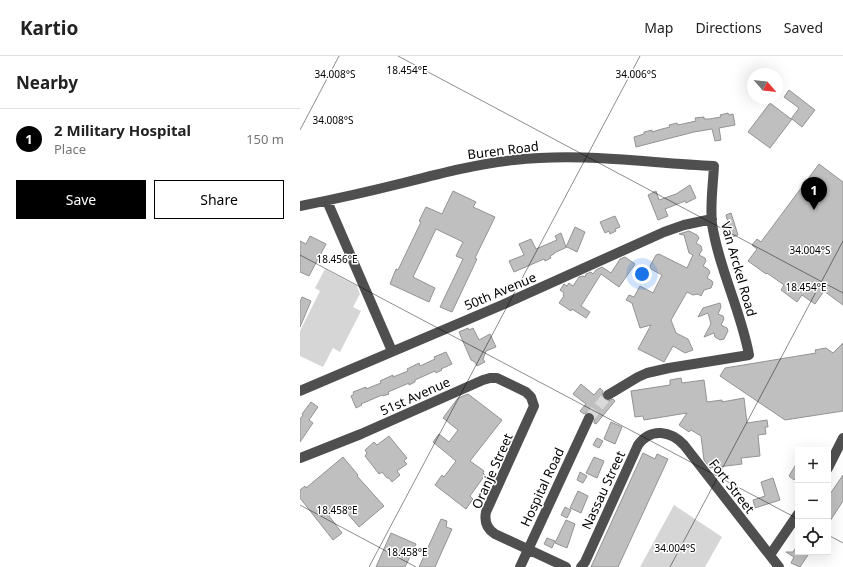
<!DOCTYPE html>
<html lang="en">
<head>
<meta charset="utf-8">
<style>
  body { margin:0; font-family:"Noto Sans",sans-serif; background:#f6f6f6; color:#222 }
  .controls { position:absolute; right:12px; bottom:12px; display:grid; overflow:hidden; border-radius:0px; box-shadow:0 4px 16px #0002 }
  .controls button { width:36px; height:36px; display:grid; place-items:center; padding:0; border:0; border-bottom:1px solid #e0e0e0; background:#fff; color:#222; font:20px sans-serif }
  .compass { position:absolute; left:447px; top:12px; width:36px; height:36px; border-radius:50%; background:#fff; box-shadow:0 4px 16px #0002; rotate:118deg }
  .you { position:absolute; left:342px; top:218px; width:14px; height:14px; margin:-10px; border:3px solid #fff; border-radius:50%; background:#1a73e8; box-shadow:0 0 0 6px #1a73e833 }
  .badge { display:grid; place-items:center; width:26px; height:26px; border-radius:50%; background:#000; color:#fff; font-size:13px; font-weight:700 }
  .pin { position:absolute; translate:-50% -33px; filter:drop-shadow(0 1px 2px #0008) }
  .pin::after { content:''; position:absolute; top:21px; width:14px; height:12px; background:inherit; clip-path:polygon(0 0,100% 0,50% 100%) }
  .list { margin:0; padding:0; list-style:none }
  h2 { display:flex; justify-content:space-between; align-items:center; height:52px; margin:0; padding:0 16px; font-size:17px }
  h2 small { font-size:13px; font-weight:400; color:#767676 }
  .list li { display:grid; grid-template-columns:26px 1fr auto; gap:12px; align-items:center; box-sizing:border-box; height:60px; padding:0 16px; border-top:1px solid #e0e0e0 }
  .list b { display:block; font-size:15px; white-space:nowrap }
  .list p { margin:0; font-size:13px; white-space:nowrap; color:#767676 }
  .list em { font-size:13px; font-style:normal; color:#767676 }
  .actions { display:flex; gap:8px; padding:12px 16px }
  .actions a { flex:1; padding:9px 0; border:1px solid #000; border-radius:0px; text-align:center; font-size:14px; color:#000 }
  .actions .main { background:#000; color:#fff }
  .icon { flex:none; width:22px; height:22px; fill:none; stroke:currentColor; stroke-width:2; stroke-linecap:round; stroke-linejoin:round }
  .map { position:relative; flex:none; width:543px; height:511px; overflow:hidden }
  header { display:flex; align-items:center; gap:24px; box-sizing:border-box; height:56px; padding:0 20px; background:#fff; border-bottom:1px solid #e0e0e0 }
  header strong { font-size:19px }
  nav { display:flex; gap:22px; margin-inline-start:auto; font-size:14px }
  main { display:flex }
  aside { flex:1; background:#fff }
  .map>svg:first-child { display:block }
  .green { fill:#d6d6d6 }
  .building { fill:#bfbfbf; stroke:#939393 }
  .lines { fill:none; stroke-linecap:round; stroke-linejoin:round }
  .minor-tunnel { stroke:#d9d9d9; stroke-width:10; stroke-dasharray:10 5; stroke-linecap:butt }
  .minor { stroke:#4f4f4f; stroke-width:10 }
  .ticks { fill:none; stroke:#000; stroke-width:1; stroke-opacity:0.45 }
  .labels { text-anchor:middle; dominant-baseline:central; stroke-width:3; stroke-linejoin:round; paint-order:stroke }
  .street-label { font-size:13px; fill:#000; stroke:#fff }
  .ticks-label { font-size:10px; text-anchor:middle; fill:#000; stroke:#fff; stroke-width:3; stroke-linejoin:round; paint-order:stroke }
</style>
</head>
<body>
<header>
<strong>Kartio</strong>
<nav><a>Map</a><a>Directions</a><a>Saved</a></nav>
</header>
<main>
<aside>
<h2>Nearby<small></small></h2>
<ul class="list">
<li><span class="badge">1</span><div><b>2 Military Hospital</b><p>Place</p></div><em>150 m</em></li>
</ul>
<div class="actions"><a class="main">Save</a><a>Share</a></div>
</aside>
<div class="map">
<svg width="543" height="511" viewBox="0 0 543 511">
  <rect width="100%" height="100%" fill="#fff"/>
  <path class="green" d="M 25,213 L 57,230 L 60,238 L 53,251 L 61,255 L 40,296 L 33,292 L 23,311 L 0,300 L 0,275 L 20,235 L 15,232 Z
    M 374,449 L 422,481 L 405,511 L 340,511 Z"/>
  <path class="building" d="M 489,34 L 515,54 L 502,71 L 492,63 L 470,92 L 448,76 L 470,47 L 491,63 L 499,52 L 484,41 Z
    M 428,57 L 429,59 L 433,58 L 435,69 L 419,72 L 421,84 L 415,85 L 412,73 L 394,76 L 336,91 L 334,81 L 344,78 L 344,76 L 352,74 L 352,76 L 362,73 L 370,71 L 369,69 L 377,67 L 378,69 L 396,65 L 395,62 L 404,61 L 404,63 L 409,63 L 421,61 L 420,59 Z
    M 519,108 L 543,126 L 543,249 L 524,235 L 515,248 L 502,239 L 497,246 L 481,234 L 484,229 L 467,217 L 466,218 L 448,205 L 457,193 L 452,189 L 457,183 L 461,186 Z
    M 390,129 L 396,142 L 386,147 L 385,145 L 365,153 L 368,160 L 358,164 L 348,139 L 356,135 L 359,144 L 362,143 L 376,138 Z
    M 153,135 L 176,146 L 173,151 L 195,161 L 175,202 L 177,203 L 152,256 L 140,251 L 163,203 L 156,200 L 163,186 L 136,173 L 113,221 L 135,232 L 129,246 L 90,228 L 96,213 L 98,214 L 121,166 L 119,165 L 126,151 L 142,158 Z
    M 431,157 L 438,179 L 432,181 L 426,159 Z
    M 315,160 L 320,171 L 315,173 L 316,175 L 310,178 L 309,175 L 305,177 L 300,166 Z
    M 275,171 L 285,176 L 277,196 L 267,191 L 254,197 L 254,198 L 250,200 L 251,202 L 245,205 L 244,203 L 214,216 L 209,205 L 224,199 L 219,188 L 231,183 L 236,193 L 257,184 L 255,180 L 261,177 L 266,191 Z
    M 389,175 L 397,179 L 399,182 L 396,187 L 401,190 L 402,194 L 399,199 L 405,202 L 406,205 L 403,210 L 408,213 L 410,216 L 407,222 L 412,225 L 413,227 L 411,232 L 404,234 L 401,240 L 398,238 L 393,239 L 387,236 L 371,264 L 376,277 L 388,283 L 393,294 L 385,297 L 373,290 L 364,306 L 338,293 L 351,269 L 340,272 L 332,247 L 326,244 L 329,239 L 334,241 L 340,230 L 353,237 L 362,219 L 351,213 L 350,210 L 356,199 L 359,198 L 387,212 L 393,199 L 389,197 L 384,179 L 379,178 Z
    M 10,180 L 26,188 L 9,220 L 0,216 L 0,185 L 6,188 Z
    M 325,201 L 335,208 L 319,231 L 301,218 L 281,250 L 290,256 L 286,262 L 272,253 L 271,255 L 259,247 L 264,240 L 263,239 L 264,237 L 260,234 L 264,228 L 267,230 L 269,227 L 273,230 L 279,221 L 283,220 L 285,221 L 286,218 L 291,216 L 293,218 L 296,214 L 302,211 L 311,217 L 320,203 Z
    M 2,241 L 11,245 L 0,271 L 0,246 Z
    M 420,247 L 421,251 L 418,258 L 423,260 L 424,263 L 421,269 L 427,272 L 428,275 L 424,283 L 420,284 L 415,281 L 414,277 L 404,281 L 411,268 L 408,257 L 398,261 L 403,252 Z
    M 168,272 L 169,274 L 173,272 L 179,284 L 190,278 L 196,291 L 186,295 L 183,303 L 185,306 L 177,310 L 175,306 L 171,304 L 159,276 Z
    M 543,287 L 543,355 L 485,364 L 420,320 L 425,312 L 516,297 L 515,294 L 526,292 L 533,297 Z
    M 146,296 L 152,308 L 141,313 L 142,314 L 136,317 L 135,315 L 115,324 L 115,326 L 109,329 L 109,327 L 88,336 L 89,338 L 83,340 L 82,339 L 61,348 L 62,349 L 56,352 L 51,340 L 54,338 L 53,336 L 66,331 L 66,333 L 81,327 L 80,325 L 93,319 L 93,321 L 108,315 L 107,313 L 119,307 L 120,310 L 135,303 L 134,301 Z
    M 381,322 L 382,327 L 404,324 L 407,346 L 422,344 L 422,346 L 444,342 L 447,367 L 467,364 L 468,371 L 465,371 L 466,378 L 458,379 L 460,400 L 441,402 L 442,408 L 410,412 L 404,404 L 401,380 L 391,374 L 389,376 L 379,369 L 387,357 L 344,364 L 343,360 L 335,361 L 331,335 L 370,329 L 370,324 Z
    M 281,328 L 294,339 L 300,332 L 303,335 L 302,340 L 305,344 L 308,345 L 313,343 L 315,345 L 296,368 L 294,367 L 295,361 L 292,356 L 288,356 L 284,358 L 280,355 L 286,348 L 273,338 Z
    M 168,338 L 202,364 L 170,405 L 184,415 L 183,417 L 185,419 L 170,440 L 173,443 L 166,453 L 135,429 L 142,419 L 144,421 L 156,405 L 133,386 L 139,378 L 149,386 L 158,374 L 143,362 L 158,342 Z
    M 11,346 L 18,351 L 9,364 L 13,367 L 0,386 L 0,363 L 3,359 L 2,358 Z
    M 311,366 L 322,371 L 315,388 L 304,383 Z
    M 89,380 L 107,402 L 104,405 L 107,408 L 97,415 L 100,419 L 92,426 L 89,422 L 87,422 L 82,416 L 79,418 L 65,400 L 67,397 L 65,394 L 74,386 L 77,389 Z
    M 297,382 L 303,385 L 299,392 L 293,389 Z
    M 343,397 L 355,403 L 357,398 L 368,403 L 318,511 L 291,511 Z
    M 43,401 L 58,419 L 57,420 L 84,450 L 59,471 L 41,450 L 29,460 L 42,477 L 33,484 L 0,442 L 0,434 L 5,430 L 6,432 Z
    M 294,401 L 304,405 L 297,422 L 286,417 Z
    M 498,405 L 498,421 L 497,420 L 494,424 L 489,420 Z
    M 280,416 L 287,420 L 283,427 L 277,424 Z
    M 543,419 L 543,445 L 528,468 L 528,441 Z
    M 473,422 L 480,444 L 455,452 L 453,444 L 465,440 L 461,426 Z
    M 278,435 L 288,440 L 281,457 L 270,452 Z
    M 265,451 L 271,454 L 267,462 L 261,459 Z
    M 141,463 L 147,465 L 146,471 L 152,473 L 135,511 L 119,511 Z
    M 266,464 L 275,468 L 267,492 L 255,487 Z
    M 91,477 L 116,488 L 105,511 L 76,511 Z
    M 247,482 L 255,485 L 252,492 L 244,488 Z
    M 498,488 L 498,496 L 510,496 L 500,511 L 491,507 L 494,501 L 486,496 L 493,496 Z"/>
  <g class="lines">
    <path class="minor-tunnel" d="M 289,362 L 308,339"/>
    <path class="minor" d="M 27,145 L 92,295
      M 0,150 C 36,143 71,135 107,126 C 142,117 177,108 214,104 C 282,96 347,107 414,110 C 413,129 410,149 412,168 C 419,213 441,255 449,299 L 369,312 L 347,317 L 338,321 L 308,339
      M 0,335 L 202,249 L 364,176 L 384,169 L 412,163
      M 0,402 L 61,378 L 183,324 L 190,322 L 197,322 L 226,336 L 231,341 L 234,350 L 186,456 C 184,466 187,473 195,478 L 266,511
      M 528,412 L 543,382
      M 470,499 L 498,458
      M 220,511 L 289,362
      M 281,511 L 285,506 L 338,389 C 351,371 371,375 384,389 L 479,511"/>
  </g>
  <path class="ticks" d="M 98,0 L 543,237M 0,74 L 39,0M 0,199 L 498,463M 0,449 L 116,511M 528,479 L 543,487M 69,511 L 340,0M 370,511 L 543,185"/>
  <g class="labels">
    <g class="street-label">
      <text transform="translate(203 94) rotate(-7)">Buren Road</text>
      <text transform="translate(439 213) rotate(74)">Van Arckel Road</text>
      <text transform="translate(200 235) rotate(-23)">50th Avenue</text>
      <text transform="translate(115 340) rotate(-24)">51st Avenue</text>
      <text transform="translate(192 415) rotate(-66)">Oranje Street</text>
      <text transform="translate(432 430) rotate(52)">Fort Street</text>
      <text transform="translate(242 431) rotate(-65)">Hospital Road</text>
      <text transform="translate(303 434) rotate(-65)">Nassau Street</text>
    </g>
  </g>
  <g class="ticks-label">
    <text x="107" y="18">18.454°E</text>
    <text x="35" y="22">34.008°S</text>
    <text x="336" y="22">34.006°S</text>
    <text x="33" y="68">34.008°S</text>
    <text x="510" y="198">34.004°S</text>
    <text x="37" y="207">18.456°E</text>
    <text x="506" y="235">18.454°E</text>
    <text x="37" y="458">18.458°E</text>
    <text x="375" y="496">34.004°S</text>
    <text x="107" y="500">18.458°E</text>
  </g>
</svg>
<div class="controls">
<button>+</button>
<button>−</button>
<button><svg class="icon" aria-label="locate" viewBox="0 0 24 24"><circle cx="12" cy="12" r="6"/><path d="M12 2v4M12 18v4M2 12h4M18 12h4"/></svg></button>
</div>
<svg class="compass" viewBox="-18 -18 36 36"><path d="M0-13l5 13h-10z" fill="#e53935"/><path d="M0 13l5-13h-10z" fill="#767676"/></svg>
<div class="you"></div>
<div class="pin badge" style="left:514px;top:154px">1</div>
</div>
</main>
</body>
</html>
